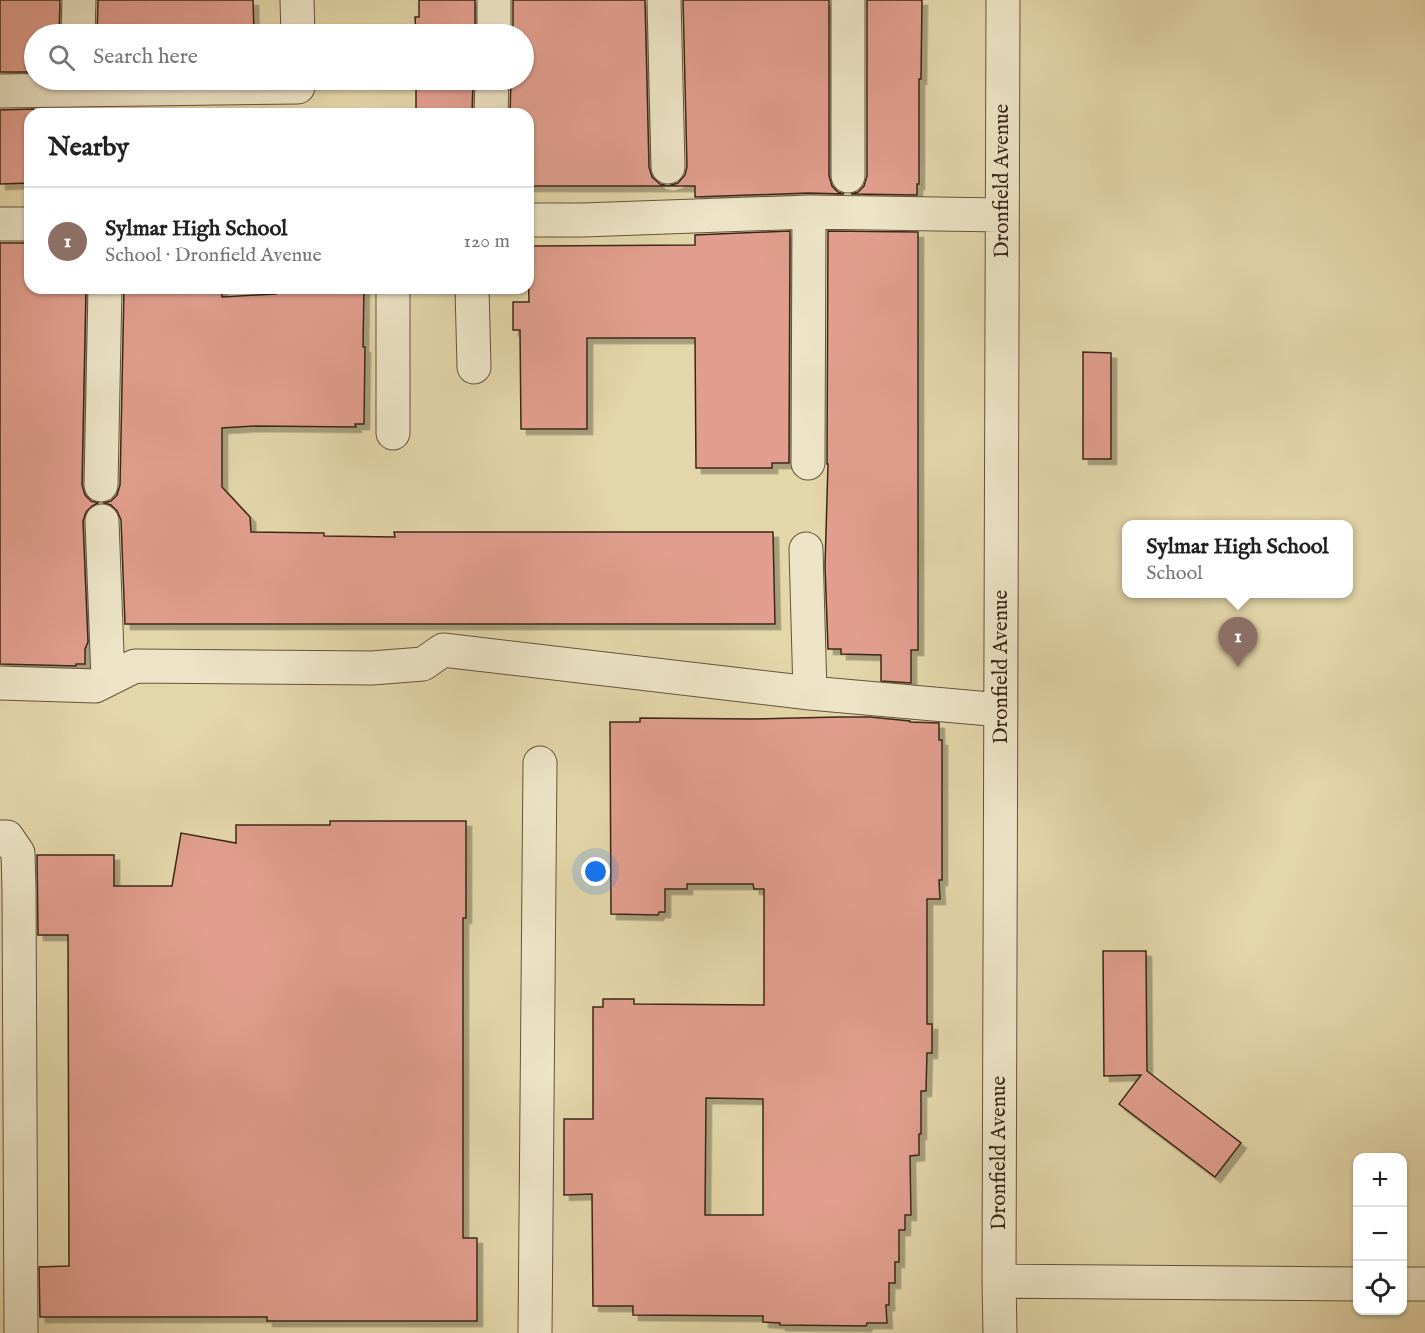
<!DOCTYPE html>
<html lang="en">
<head>
<meta charset="utf-8">
<style>
  body { margin:0; font-family:"IM FELL English",serif; background:#f2f2f2; color:#222 }
  .controls { position:absolute; right:18px; bottom:18px; display:grid; overflow:hidden; border-radius:12px; box-shadow:0 2px 4px #0004 }
  .controls button { width:54px; height:54px; display:grid; place-items:center; padding:0; border:0; border-bottom:2px solid #e0e0e0; background:#fff; color:#222; font:30px sans-serif }
  .you { position:absolute; left:596px; top:872px; width:21px; height:21px; margin:-15px; border:4px solid #fff; border-radius:50%; background:#1a73e8; box-shadow:0 0 0 9px #1a73e833 }
  .badge { display:grid; place-items:center; width:39px; height:39px; border-radius:50%; background:#8f2418; color:#fff; font-size:20px; font-weight:700 }
  .pin { position:absolute; translate:-50% -50px; filter:drop-shadow(0 2px 3px #0008) }
  .pin::after { content:''; position:absolute; top:32px; width:21px; height:18px; background:inherit; clip-path:polygon(0 0,100% 0,50% 100%) }
  .popup { position:absolute; left:1122px; top:520px; width:231px; height:78px; box-sizing:border-box; display:grid; place-content:center; border-radius:12px; background:#fff; filter:drop-shadow(0 2px 4px #0005); font-size:20px; white-space:nowrap; color:#767676 }
  .popup b { font-size:22px; color:#222 }
  .popup::after { content:''; position:absolute; left:50%; top:100%; margin-left:-12px; border:12px solid transparent; border-top-color:#fff }
  .list { margin:0; padding:0; list-style:none }
  h2 { display:flex; justify-content:space-between; align-items:center; height:78px; margin:0; padding:0 24px; font-size:26px }
  h2 small { font-size:20px; font-weight:400; color:#767676 }
  .list li { display:grid; grid-template-columns:39px 1fr auto; gap:18px; align-items:center; box-sizing:border-box; height:108px; padding:0 24px; border-top:2px solid #e0e0e0 }
  .list b { display:block; font-size:22px; white-space:nowrap }
  .list p { margin:0; font-size:20px; white-space:nowrap; color:#767676 }
  .list em { font-size:20px; font-style:normal; color:#767676 }
  .icon { flex:none; width:33px; height:33px; fill:none; stroke:currentColor; stroke-width:2; stroke-linecap:round; stroke-linejoin:round }
  .map { position:relative; flex:none; width:1425px; height:1333px; overflow:hidden }
  .search { position:absolute; background:#fff; box-shadow:0 2px 4px #0004; left:24px; top:24px; width:510px; height:66px; display:flex; align-items:center; gap:15px; box-sizing:border-box; padding:0 21px; border-radius:33px; color:#767676; font-size:22px }
  .panel { position:absolute; background:#fff; box-shadow:0 2px 4px #0004; left:24px; top:108px; width:510px; height:186px; border-radius:18px }
  .map>svg:first-child { display:block }
  .building { fill:#e19e8e; stroke:#3a2718; stroke-width:1.5; fill-rule:evenodd; filter:url(#shadow) }
  .lines { fill:none; stroke-linecap:round; stroke-linejoin:round }
  .minor-casing { stroke:#64533c; stroke-width:35 }
  .minor { stroke:#ede4c7; stroke-width:33 }
  .labels { text-anchor:middle; dominant-baseline:central; stroke-width:4.5; stroke-linejoin:round; paint-order:stroke }
  .street-label { font-size:21px; fill:#3a2718; stroke:#ede4c7 }
</style>
</head>
<body>
<div class="map">
<svg width="1425" height="1333" viewBox="0 0 1425 1333">
  <defs>
    <filter id="shadow"><feDropShadow dx="5.5" dy="5.5" stdDeviation="0" flood-color="#0004"/></filter>
  </defs>
  <rect width="100%" height="100%" fill="#e3d6a9"/>
  <filter id="stains"><feTurbulence type="fractalNoise" baseFrequency=".00333" numOctaves="4"/><feColorMatrix values="0 0 0 0 .2 0 0 0 0 .09 0 0 0 0 .02 0 0 0 .5 -.17"/></filter>
  <radialGradient id="worn" r=".72"><stop offset=".6" stop-color="#630" stop-opacity="0"/><stop offset="1" stop-color="#630" stop-opacity=".3"/></radialGradient>
  <path class="building" d="M 0,0 L 60,0 L 59,34 L 34,34 L 34,72 L 0,72 Z
    M 98,0 L 253,0 L 254,34 L 97,34 Z
    M 419,0 L 475,0 L 475,34 L 416,34 L 415,17 L 419,17 Z
    M 513,0 L 645,0 L 649,167 L 652,177 L 660,184 L 668,186 L 678,183 L 685,175 L 687,167 L 683,0 L 829,0 L 829,176 L 832,186 L 838,192 L 844,194 L 808,193 L 695,197 L 695,186 L 528,186 L 528,114 L 510,114 L 511,80 L 524,80 L 524,34 L 513,34 Z
    M 867,0 L 922,0 L 921,79 L 919,79 L 919,184 L 917,184 L 917,195 L 851,194 L 858,192 L 864,186 L 867,176 Z
    M 416,80 L 473,80 L 472,114 L 416,114 Z
    M 34,109 L 34,114 L 30,114 L 30,183 L 0,184 L 0,110 Z
    M 790,231 L 789,463 L 772,463 L 772,468 L 696,468 L 695,338 L 587,338 L 587,429 L 521,429 L 520,330 L 513,330 L 513,302 L 529,302 L 528,261 L 533,261 L 533,246 L 695,245 L 695,235 Z
    M 828,231 L 918,232 L 918,650 L 911,650 L 911,683 L 881,681 L 881,655 L 841,654 L 841,649 L 828,649 L 825,566 L 828,464 L 827,464 Z
    M 0,243 L 30,243 L 30,288 L 86,288 L 82,485 L 85,495 L 91,501 L 98,503 L 92,506 L 86,512 L 83,521 L 88,642 L 85,649 L 85,664 L 76,664 L 76,666 L 0,664 Z
    M 124,288 L 222,288 L 222,297 L 276,294 L 276,288 L 364,288 L 363,347 L 365,347 L 364,424 L 355,424 L 356,427 L 254,426 L 222,428 L 222,487 L 250,517 L 251,532 L 324,533 L 324,536 L 395,537 L 394,532 L 773,532 L 775,624 L 125,624 L 121,520 L 117,511 L 111,505 L 104,503 L 111,501 L 117,495 L 120,485 Z
    M 1083,352 L 1111,353 L 1111,459 L 1083,459 Z
    M 838,717 L 870,717 L 910,721 L 910,722 L 939,723 L 939,740 L 942,740 L 942,880 L 939,880 L 940,899 L 927,899 L 927,1024 L 932,1024 L 932,1053 L 927,1053 L 926,1091 L 921,1091 L 921,1134 L 919,1134 L 919,1155 L 910,1156 L 911,1215 L 905,1215 L 905,1230 L 899,1230 L 899,1262 L 895,1262 L 895,1283 L 889,1283 L 889,1305 L 886,1305 L 887,1323 L 867,1323 L 866,1326 L 780,1325 L 780,1323 L 763,1322 L 763,1316 L 633,1315 L 633,1306 L 593,1306 L 592,1194 L 564,1195 L 564,1119 L 593,1119 L 593,1007 L 603,1007 L 603,999 L 634,999 L 634,1004 L 764,1005 L 764,889 L 754,889 L 753,884 L 687,884 L 687,889 L 665,889 L 665,912 L 659,912 L 658,915 L 611,914 L 610,722 L 640,722 L 640,718 L 752,719 ZM 706,1098 L 763,1099 L 763,1215 L 705,1215 Z
    M 330,821 L 466,821 L 466,918 L 463,918 L 463,1238 L 477,1238 L 477,1321 L 267,1321 L 267,1317 L 40,1317 L 39,1267 L 69,1266 L 68,935 L 38,935 L 37,855 L 114,855 L 114,886 L 172,886 L 181,833 L 236,843 L 236,825 L 330,825 Z
    M 1103,951 L 1146,951 L 1147,1071 L 1241,1143 L 1215,1177 L 1119,1104 L 1141,1075 L 1104,1076 Z"/>
  <g class="lines">
    <defs>
      <path id="minor" d="M 297,0 L 298,34
        M 664,0 L 668,167
        M 848,0 L 848,176
        M 78,34 L 79,0
        M 494,34 L 494,0
        M 0,91 L 298,87 L 298,80
        M 491,114 L 492,80
        M 528,220 L 583,220 L 809,212 L 1002,215
        M 0,224 L 30,224
        M 393,288 L 393,433
        M 472,288 L 474,367
        M 808,463 L 809,212
        M 101,485 L 105,288
        M 102,521 L 108,679
        M 0,683 L 95,686 L 135,666 L 372,668 L 423,664 L 443,650 L 810,693 L 806,549
        M 810,693 L 1001,710
        M 0,837 L 7,837 L 18,853 L 19,891 L 21,1333
        M 999,1281 L 1358,1284
        M 1402,1284 L 1425,1284
        M 535,1333 L 540,763
        M 1000,1333 L 999,1281 L 1003,0"/>
    </defs>
    <use href="#minor" class="minor-casing"/>
    <use href="#minor" class="minor"/>
  </g>
  <g class="labels">
    <g class="street-label">
      <text transform="translate(1002 181) rotate(-90)">Dronfield Avenue</text>
      <text transform="translate(1001 667) rotate(-90)">Dronfield Avenue</text>
      <text transform="translate(999 1153) rotate(-90)">Dronfield Avenue</text>
    </g>
  </g>
  <rect width="100%" height="100%" filter="url(#stains)"/>
  <rect width="100%" height="100%" fill="url(#worn)"/>
</svg>
<div class="controls">
<button>+</button>
<button>−</button>
<button><svg class="icon" aria-label="locate" viewBox="0 0 24 24"><circle cx="12" cy="12" r="6"/><path d="M12 2v4M12 18v4M2 12h4M18 12h4"/></svg></button>
</div>
<div class="you"></div>
<div class="pin badge" style="left:1238px;top:667px;background:#8d6e63">1</div>
<div class="popup"><b>Sylmar High School</b>School</div>
<div class="search"><svg class="icon" aria-label="search" viewBox="0 0 24 24"><circle cx="10" cy="10" r="6"/><path d="M15 15l6 6"/></svg>Search here</div>
<section class="panel">
<h2>Nearby<small></small></h2>
<ul class="list">
<li><span class="badge" style="background:#8d6e63">1</span><div><b>Sylmar High School</b><p>School · Dronfield Avenue</p></div><em>120 m</em></li>
</ul>
</section>
</div>
</body>
</html>
